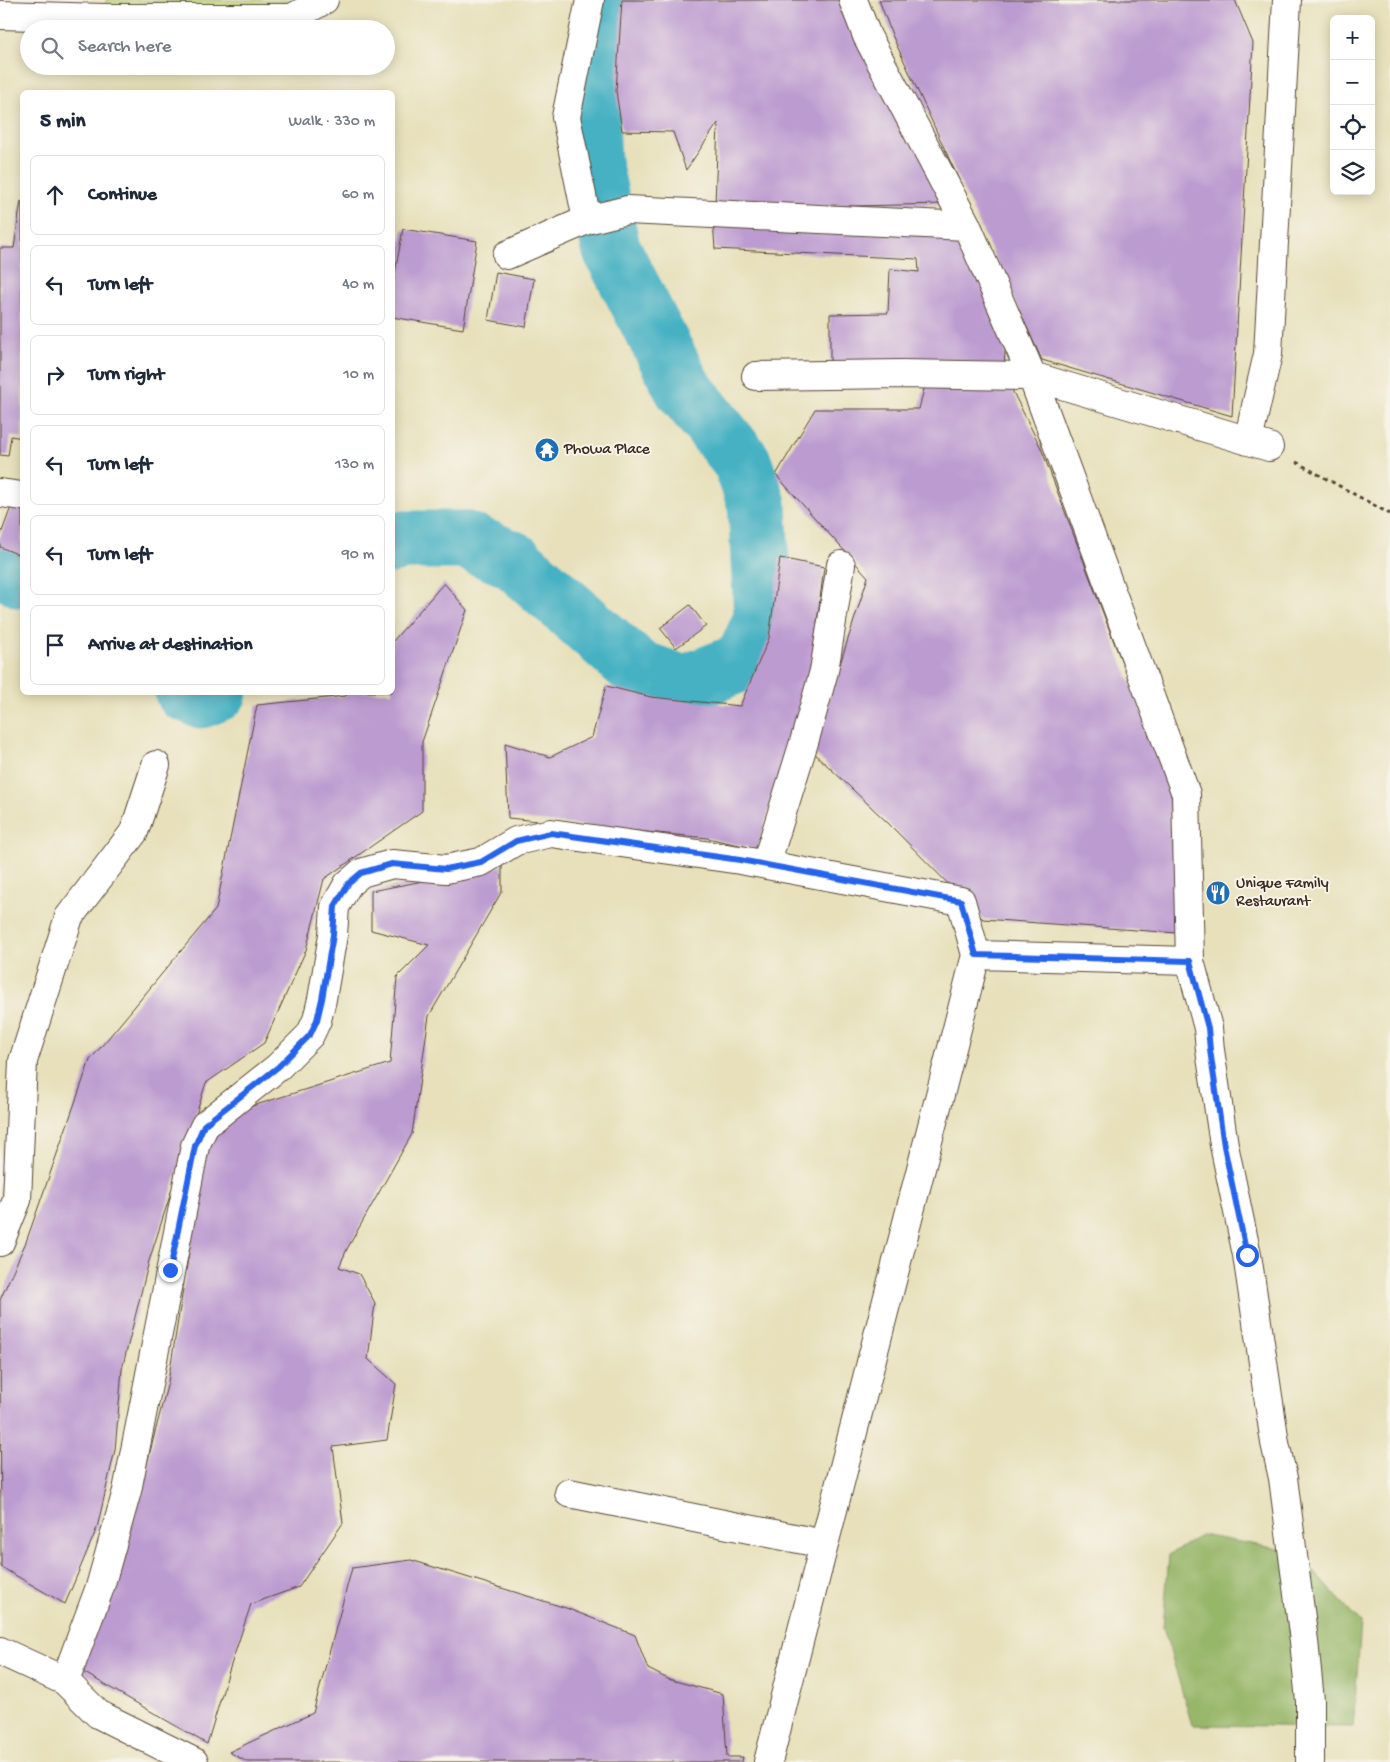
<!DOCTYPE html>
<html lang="en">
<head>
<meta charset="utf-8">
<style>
  body { margin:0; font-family:"Gochi Hand",sans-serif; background:#f2f2f3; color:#1f2937 }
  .controls { position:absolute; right:15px; top:15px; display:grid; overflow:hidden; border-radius:8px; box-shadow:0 2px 12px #0003 }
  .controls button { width:45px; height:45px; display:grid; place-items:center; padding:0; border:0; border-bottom:1px solid #e0e1e3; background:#fff; color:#1f2937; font:25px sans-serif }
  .stop { position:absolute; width:15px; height:15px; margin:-11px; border:4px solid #2563eb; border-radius:50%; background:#fff }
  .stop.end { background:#2563eb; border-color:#fff; box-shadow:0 1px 5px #0008 }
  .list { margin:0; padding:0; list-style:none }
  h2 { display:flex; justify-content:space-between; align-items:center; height:65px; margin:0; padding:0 20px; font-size:21px }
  h2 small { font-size:16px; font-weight:400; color:#747a83 }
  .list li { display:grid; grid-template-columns:32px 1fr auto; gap:15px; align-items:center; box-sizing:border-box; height:80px; margin:0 10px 10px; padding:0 10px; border:1px solid #e0e1e3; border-radius:8px }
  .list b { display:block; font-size:19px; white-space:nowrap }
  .list em { font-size:16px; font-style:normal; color:#747a83 }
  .icon { flex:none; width:28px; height:28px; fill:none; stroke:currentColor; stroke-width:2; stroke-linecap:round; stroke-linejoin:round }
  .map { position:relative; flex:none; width:1390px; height:1762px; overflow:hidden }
  .search { position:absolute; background:#fff; box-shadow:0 2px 12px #0003; left:20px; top:20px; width:375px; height:55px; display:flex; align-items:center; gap:12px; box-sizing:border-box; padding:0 18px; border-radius:28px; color:#747a83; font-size:19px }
  .panel { position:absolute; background:#fff; box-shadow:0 2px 12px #0003; left:20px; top:90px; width:375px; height:605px; border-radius:8px }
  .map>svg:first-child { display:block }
  .green { fill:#bed478; stroke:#7c7f4b }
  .forest { fill:#96b668; stroke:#687043 }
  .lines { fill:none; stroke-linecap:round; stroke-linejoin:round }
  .river { stroke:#45b1c3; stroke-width:59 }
  .building { fill:#bc9bd0 }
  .minor-casing { stroke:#554535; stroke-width:30 }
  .path { stroke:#554535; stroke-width:3; stroke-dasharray:4 4; stroke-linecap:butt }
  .minor { stroke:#fff; stroke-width:28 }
  .route { stroke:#2563eb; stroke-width:6 }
  .labels { text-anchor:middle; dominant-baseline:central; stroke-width:4; stroke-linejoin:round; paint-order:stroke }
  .poi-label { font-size:16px; fill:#3b2a1e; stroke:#f7f3e8; text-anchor:start }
</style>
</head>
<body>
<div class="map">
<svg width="1390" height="1762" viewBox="0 0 1390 1762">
  <rect width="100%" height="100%" fill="#f7f3e8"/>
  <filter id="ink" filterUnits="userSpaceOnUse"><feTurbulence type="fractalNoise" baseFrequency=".02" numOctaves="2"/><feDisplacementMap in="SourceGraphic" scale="10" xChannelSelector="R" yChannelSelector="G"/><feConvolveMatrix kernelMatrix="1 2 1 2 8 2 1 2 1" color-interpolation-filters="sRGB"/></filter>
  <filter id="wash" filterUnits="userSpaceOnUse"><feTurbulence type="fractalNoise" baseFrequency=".0096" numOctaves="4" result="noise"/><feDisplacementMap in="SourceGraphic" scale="20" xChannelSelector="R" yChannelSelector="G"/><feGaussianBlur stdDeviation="1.12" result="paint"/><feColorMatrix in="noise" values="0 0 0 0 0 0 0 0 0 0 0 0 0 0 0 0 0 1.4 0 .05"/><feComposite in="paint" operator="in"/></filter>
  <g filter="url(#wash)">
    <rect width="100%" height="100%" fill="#e7e0ba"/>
    <path class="green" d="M 106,0 L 310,0 L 287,13 L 106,12 Z"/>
    <path class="forest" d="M 1201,1535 L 1296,1552 L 1361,1623 L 1353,1727 L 1192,1725 L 1163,1627 L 1169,1555 Z"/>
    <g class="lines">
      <path class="river" d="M 392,544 L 401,540 L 464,540 L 513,560 L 636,668 L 684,685 L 744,661 L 763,618 L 757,504 L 742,462 L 683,388 L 611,248 L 592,162 L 590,122 L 597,51 L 609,0
        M 0,571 L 5,570 L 22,579
        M 184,692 L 201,699 L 218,692"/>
    </g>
    <g id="blocks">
      <path class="building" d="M 622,0 L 848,0 L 944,204 L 811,207 L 715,204 L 718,123 L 686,170 L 673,132 L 622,131 L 616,91 Z
        M 879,0 L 1235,0 L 1253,43 L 1232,416 L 1042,360 L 893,37 Z
        M 21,201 L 22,202 L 22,438 L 11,436 L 8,456 L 0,455 L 0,248 L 14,248 Z
        M 713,220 L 967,226 L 1006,340 L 1004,366 L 830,363 L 830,314 L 888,313 L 890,269 L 919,272 L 918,259 L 715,249 Z
        M 403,229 L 477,241 L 463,329 L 392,317 L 392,289 Z
        M 496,272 L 534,279 L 526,327 L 488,320 Z
        M 925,385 L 1011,388 L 1041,448 L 1117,650 L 1166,770 L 1177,825 L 1177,933 L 983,919 L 888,823 L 812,751 L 868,577 L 776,475 L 815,409 L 919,409 Z
        M 14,499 L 22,502 L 22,556 L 0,547 L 0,537 Z
        M 780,558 L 824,567 L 810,678 L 757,849 L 707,838 L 508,818 L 505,743 L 550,757 L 592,737 L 606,686 L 651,697 L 740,706 L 769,638 Z
        M 444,583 L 467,610 L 422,742 L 422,811 L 324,879 L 306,950 L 264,1043 L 206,1083 L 149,1261 L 122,1369 L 115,1450 L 97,1528 L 65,1604 L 1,1567 L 0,1300 L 26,1242 L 90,1060 L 216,909 L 257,705 L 346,696 L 349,692 L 392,692 L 392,642 Z
        M 690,605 L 706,626 L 676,648 L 660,628 Z
        M 502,866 L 502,891 L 429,1016 L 412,1134 L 347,1249 L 339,1267 L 359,1274 L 375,1303 L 368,1359 L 396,1384 L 387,1440 L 333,1447 L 343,1523 L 299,1587 L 251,1604 L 228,1674 L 207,1744 L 78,1669 L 132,1522 L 168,1382 L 207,1141 L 227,1114 L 390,1063 L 397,977 L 429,945 L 371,930 L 371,891 Z
        M 411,1560 L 566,1608 L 635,1635 L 648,1669 L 668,1679 L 723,1694 L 727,1757 L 743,1757 L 742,1762 L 247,1762 L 229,1752 L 313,1713 L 352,1568 Z"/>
    </g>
  </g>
  <g filter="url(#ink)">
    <use href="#blocks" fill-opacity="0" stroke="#554535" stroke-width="1"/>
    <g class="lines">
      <defs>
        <path id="minor" d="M 853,0 L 867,36 L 967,226 L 1032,376 L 1186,794 L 1190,961 L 976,955
          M 0,15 L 103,18 L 292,18 L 324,0
          M 587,220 L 566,117 L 590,0
          M 507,255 L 587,220 L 627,210 L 967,226
          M 756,376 L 901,374 L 1032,376 L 1269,447
          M 1248,441 L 1268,354 L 1287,0
          M 0,493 L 22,496
          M 766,864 L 805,739 L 824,671 L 841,565
          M 1190,961 L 1208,1028 L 1210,1050 L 1224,1145 L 1247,1255 L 1275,1443 L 1283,1478 L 1304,1641 L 1310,1701 L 1310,1762
          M 0,1242 L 17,1200 L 23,1061 L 69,917 L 134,832 L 156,765
          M 569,1493 L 824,1544
          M 0,1651 L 65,1681 L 98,1714 L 194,1762
          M 65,1681 L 100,1587 L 127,1491 L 195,1146 L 205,1125 L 278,1067 L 310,1035 L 317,1020 L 322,999 L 333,935 L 335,907 L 348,884 L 361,873 L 392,864 L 446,869 L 481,862 L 516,841 L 551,833 L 740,860 L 961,901 L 976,955 L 768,1762"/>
      </defs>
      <use href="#minor" class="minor-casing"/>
      <path class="path" d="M 1296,462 L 1390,514"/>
      <use href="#minor" class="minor"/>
    </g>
  </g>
  <g class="lines" filter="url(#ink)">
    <path class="route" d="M 170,1270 L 195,1146 L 204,1125 L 278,1067 L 310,1035 L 317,1020 L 322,999 L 333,935 L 335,906 L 348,884 L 361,873 L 392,864 L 446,869 L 481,862 L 516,841 L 551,833 L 740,860 L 961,901 L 976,955 L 1190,961 L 1208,1028 L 1210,1050 L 1224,1146 L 1247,1255"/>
  </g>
  <defs>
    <symbol id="temple-disc" viewBox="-11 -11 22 22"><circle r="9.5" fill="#1f6fb2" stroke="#f7f3e8"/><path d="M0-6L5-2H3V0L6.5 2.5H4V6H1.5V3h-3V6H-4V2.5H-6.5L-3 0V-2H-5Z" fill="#fff"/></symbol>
    <symbol id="restaurant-disc" viewBox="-11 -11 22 22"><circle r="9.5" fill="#1f6fb2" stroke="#f7f3e8"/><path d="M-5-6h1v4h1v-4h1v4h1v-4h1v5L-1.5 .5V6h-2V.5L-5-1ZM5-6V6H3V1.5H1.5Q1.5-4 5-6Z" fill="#fff"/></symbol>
  </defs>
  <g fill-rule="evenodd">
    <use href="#temple-disc" x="533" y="436" width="28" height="28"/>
    <use href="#restaurant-disc" x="1204" y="879" width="28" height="28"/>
  </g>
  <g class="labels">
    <g class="poi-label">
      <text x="564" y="450">Phowa Place</text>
      <text x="1236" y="884">Unique Family<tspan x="1236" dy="18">Restaurant</tspan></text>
    </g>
  </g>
</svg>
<div class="controls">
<button>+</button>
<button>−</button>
<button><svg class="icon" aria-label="locate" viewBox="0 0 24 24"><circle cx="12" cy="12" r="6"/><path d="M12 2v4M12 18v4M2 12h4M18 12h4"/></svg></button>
<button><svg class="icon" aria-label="layers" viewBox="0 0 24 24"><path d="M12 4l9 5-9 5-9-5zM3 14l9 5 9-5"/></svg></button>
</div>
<div class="stop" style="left:1247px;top:1255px"></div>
<div class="stop end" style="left:170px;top:1270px"></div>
<div class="search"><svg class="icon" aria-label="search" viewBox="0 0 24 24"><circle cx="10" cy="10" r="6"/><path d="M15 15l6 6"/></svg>Search here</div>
<section class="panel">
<h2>5 min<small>Walk · 330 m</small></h2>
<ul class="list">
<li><svg class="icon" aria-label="ahead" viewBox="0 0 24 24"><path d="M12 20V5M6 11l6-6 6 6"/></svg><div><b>Continue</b></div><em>60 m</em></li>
<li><svg class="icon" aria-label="left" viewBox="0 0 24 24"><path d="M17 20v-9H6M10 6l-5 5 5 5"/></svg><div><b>Turn left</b></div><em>40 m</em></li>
<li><svg class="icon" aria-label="right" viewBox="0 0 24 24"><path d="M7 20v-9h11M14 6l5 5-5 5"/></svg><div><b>Turn right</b></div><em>10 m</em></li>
<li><svg class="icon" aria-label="left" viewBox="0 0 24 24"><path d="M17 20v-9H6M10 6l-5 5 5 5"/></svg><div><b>Turn left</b></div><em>130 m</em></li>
<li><svg class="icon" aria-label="left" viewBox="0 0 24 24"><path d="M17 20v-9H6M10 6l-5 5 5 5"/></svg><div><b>Turn left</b></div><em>90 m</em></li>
<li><svg class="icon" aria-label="arrive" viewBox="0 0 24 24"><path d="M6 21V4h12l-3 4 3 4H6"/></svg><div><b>Arrive at destination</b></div></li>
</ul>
</section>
</div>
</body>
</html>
